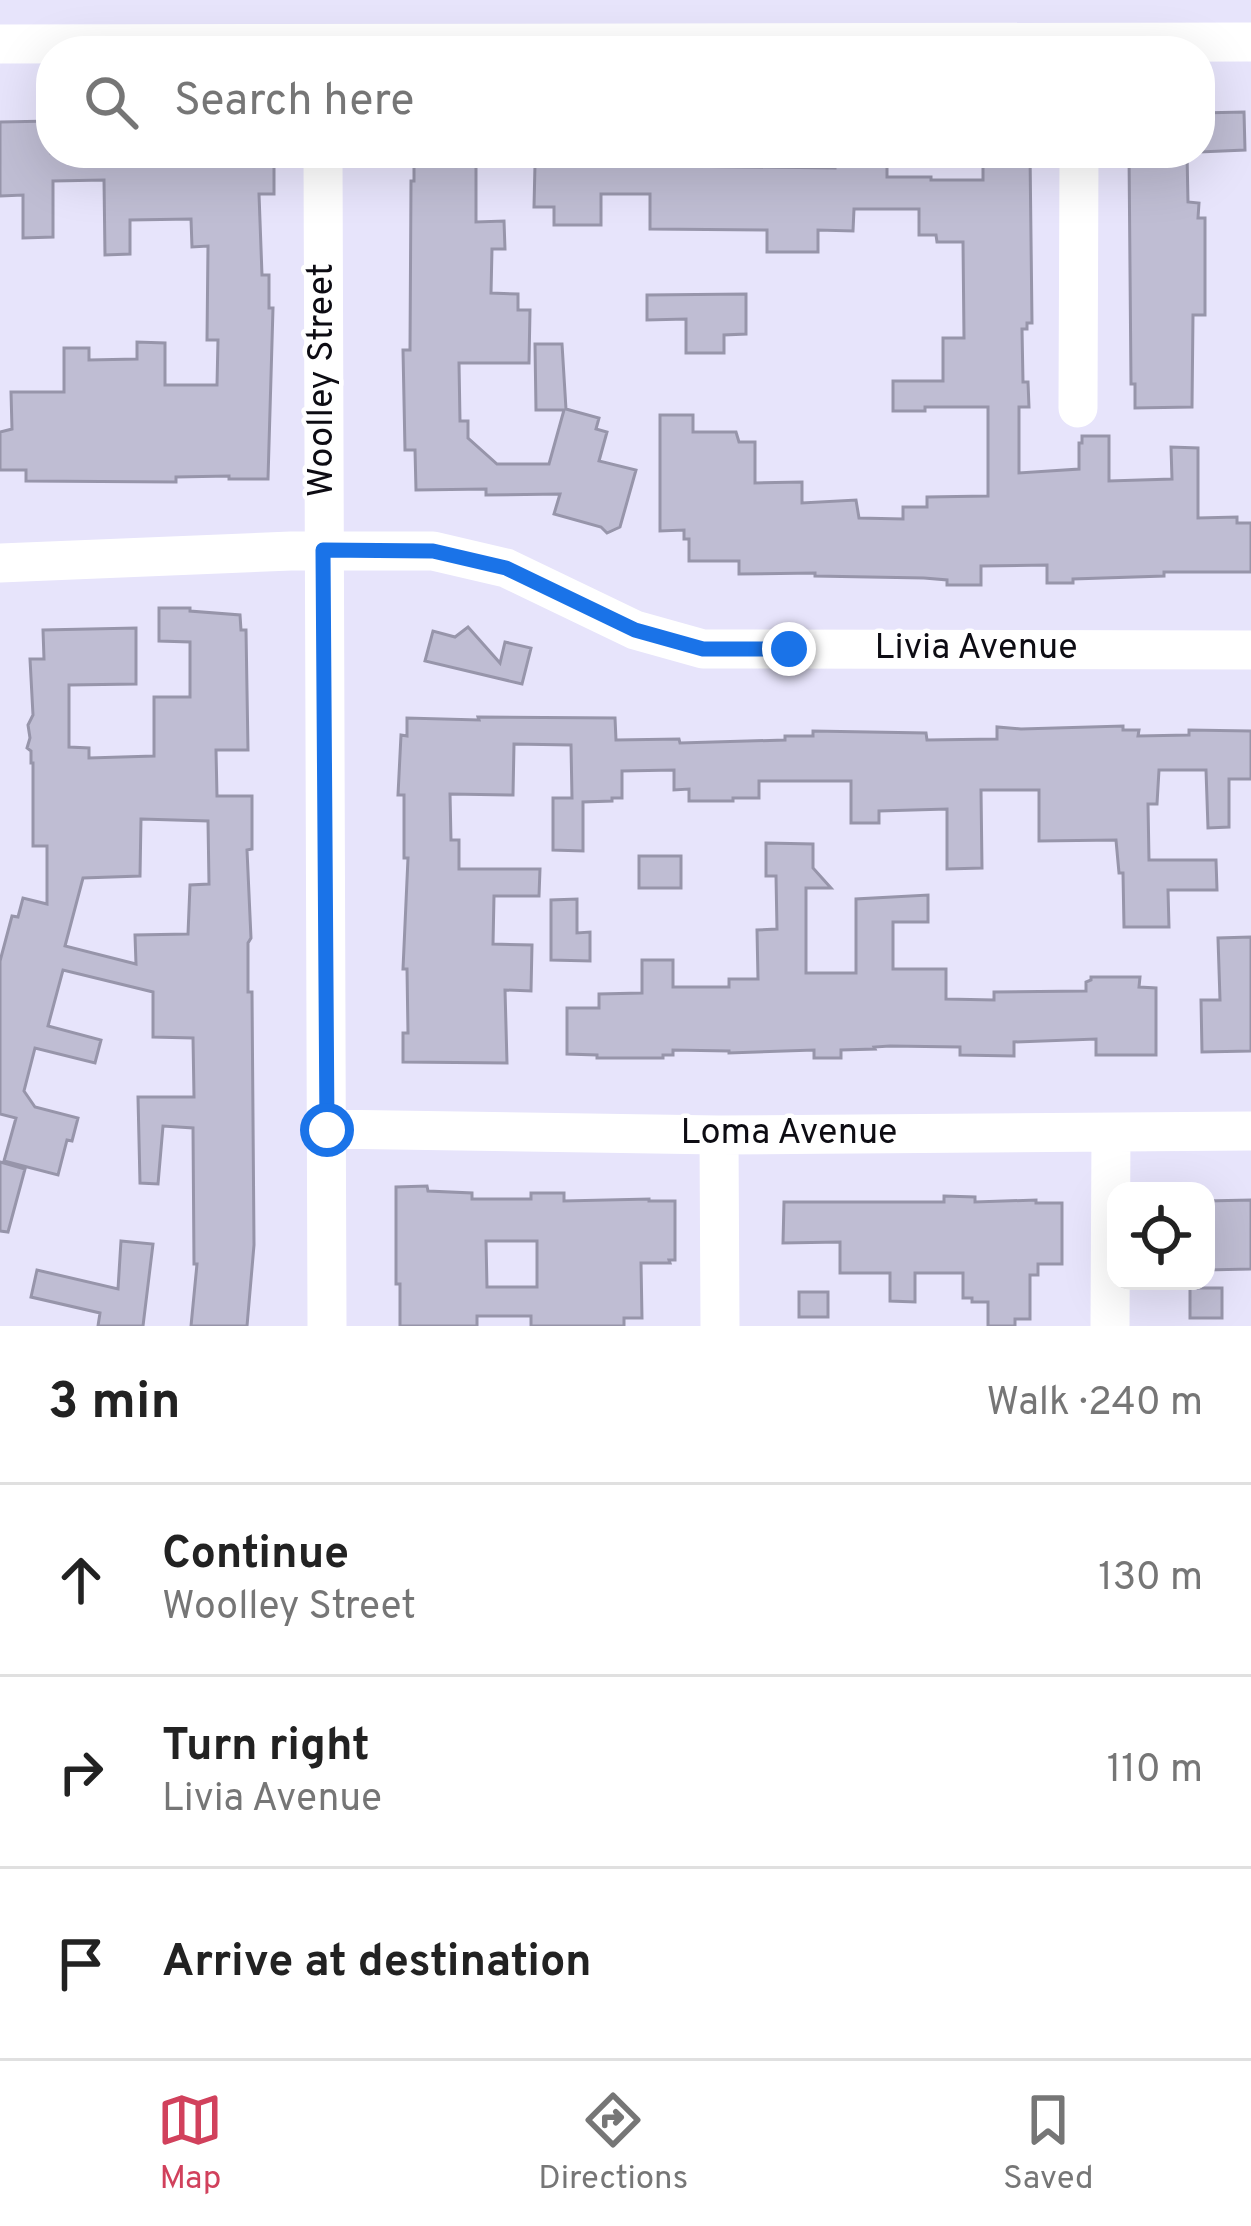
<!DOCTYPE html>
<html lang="en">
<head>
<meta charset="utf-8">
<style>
  body { margin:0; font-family:Overpass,sans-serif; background:#f6f6f6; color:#222 }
  .controls { position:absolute; right:36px; bottom:36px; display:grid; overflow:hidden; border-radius:24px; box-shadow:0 12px 48px #0002 }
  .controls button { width:108px; height:108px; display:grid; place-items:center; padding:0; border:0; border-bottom:3px solid #e0e0e0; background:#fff; color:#222; font:60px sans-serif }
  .stop { position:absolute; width:36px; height:36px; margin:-27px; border:9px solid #1a73e8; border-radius:50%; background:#fff }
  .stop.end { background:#1a73e8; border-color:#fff; box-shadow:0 3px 12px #0008 }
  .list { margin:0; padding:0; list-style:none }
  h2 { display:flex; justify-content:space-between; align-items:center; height:156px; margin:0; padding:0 48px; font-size:51px }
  h2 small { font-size:39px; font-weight:400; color:#767676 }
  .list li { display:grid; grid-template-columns:78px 1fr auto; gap:36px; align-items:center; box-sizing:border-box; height:192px; padding:0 48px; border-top:3px solid #e0e0e0 }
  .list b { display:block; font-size:45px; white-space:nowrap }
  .list p { margin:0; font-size:39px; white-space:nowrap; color:#767676 }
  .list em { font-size:39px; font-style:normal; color:#767676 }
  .icon { flex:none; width:66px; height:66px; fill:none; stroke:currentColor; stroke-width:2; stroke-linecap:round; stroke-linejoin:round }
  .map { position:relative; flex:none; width:1251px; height:1326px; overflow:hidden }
  .search { position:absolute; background:#fff; box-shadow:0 12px 48px #0002; left:36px; right:36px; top:36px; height:132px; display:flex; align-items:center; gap:30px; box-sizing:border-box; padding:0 42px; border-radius:48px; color:#767676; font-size:45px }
  .sheet { height:732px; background:#fff }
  nav { display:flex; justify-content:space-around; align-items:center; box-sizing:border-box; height:168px; border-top:3px solid #e0e0e0; background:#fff; font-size:33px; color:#767676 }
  nav a { display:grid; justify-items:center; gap:6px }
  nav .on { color:#d1415c }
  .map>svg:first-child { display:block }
  .building { fill:#bfbdd3; stroke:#9795aa; stroke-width:3; fill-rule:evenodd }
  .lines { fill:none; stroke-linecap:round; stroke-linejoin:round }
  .minor { stroke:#fff; stroke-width:39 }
  .route { stroke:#1a73e8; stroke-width:15 }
  .labels { text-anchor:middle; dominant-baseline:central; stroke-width:9; stroke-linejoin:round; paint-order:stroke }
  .street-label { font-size:36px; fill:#0d0c13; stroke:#fff }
</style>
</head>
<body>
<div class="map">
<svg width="1251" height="1326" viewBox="0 0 1251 1326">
  <rect width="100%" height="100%" fill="#e7e4fb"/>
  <path class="building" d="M 1244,112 L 1245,150 L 1200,152 L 1200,113 Z
    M 51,121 L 51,153 L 274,153 L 274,194 L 259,194 L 262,275 L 269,275 L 269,308 L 273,308 L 268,479 L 229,479 L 229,476 L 176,477 L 176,482 L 26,481 L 26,470 L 0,470 L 0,432 L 12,429 L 11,392 L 64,392 L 64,348 L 89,348 L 89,360 L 137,359 L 137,342 L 165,343 L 165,385 L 217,385 L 218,340 L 207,340 L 208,246 L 192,247 L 191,219 L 130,220 L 130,254 L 105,255 L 104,180 L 53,181 L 53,237 L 23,238 L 23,195 L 0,196 L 0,122 Z
    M 414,153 L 476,153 L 476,222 L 504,221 L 505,249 L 492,249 L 491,293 L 518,294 L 518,310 L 530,310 L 529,363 L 459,363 L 460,421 L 468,421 L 468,438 L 497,464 L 549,464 L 564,410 L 536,410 L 535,344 L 562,344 L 566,409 L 599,418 L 596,429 L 607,432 L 599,461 L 636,470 L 620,527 L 607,533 L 601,527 L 554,514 L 560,494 L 486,495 L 486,489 L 416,490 L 415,450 L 405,450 L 403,350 L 410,350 L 411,181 L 414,181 Z
    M 574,153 L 672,153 L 672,166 L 835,168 L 835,153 L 887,153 L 887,177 L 931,177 L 931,180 L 983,180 L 983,153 L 1030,153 L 1032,323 L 1027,323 L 1027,329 L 1022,329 L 1023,382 L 1028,382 L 1029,407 L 1019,407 L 1019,473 L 1079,469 L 1079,443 L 1082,443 L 1082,436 L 1109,436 L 1109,481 L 1172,479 L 1171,447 L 1198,448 L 1198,518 L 1237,517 L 1237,523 L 1251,523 L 1251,572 L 1164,572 L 1164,576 L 1073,579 L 1073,583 L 1047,583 L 1047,565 L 981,566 L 981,585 L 947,585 L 947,580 L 924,578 L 815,576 L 815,573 L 739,574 L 739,561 L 689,561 L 689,539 L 684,539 L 684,530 L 660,531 L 660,415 L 693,415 L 693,432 L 736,432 L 739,442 L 755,442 L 755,483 L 802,482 L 802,503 L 856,500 L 859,518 L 903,519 L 903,507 L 927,507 L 927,497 L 988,496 L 988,407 L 925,407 L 925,411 L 893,411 L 893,381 L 943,381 L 943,338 L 964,338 L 963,242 L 937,242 L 936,235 L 919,235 L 919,209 L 854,209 L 853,231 L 818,230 L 818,252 L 767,252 L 767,230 L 650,229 L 650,194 L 601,194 L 601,225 L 554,225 L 554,207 L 534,207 L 535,165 L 574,165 Z
    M 1129,153 L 1187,153 L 1188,202 L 1199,203 L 1198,218 L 1205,218 L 1205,315 L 1193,315 L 1192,407 L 1135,408 L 1135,384 L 1131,384 Z
    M 746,294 L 746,334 L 724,335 L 724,353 L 686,353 L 686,319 L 647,320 L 647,295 Z
    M 159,608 L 190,608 L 190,611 L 240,615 L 241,630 L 246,630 L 248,750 L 216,750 L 217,796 L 252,796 L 252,849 L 247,850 L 251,938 L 248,943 L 248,992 L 252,992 L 254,1245 L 247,1326 L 191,1326 L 197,1264 L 194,1264 L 193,1128 L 163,1126 L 158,1184 L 140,1183 L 138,1097 L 194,1097 L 193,1038 L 153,1037 L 153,992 L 63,970 L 48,1026 L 101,1040 L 95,1063 L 35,1048 L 24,1091 L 35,1107 L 78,1118 L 72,1141 L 67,1140 L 58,1175 L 4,1161 L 16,1118 L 0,1114 L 0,961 L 12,916 L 18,917 L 23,898 L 47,904 L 47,846 L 33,846 L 33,763 L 31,763 L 31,751 L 27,748 L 30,738 L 28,725 L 33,715 L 30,659 L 44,659 L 43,630 L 136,628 L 136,684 L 69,685 L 69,747 L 89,748 L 89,758 L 154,756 L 154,697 L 190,697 L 190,642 L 159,641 ZM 141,819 L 208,821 L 209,884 L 190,885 L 188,934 L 135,935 L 136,964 L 65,946 L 83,878 L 140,876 Z
    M 468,627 L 500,663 L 505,642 L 531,648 L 522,684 L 425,661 L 433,631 L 455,637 Z
    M 478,717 L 615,718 L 616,740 L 679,739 L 680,743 L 785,740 L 785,736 L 813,736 L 813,731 L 926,733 L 927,740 L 997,739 L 997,727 L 1021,729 L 1123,726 L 1123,730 L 1139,730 L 1138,736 L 1189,735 L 1189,730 L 1251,731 L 1251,779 L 1229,779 L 1229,827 L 1208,828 L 1206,770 L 1159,770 L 1157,804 L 1148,804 L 1149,860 L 1216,860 L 1217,890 L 1168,890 L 1169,927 L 1124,927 L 1123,873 L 1119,873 L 1116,840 L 1039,841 L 1039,790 L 981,790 L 982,868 L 947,869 L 947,809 L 879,811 L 879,823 L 851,823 L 851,781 L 759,781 L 759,798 L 733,798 L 733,801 L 689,801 L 689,789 L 674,790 L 674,770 L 622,771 L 622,798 L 612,798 L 612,801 L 583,802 L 583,851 L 553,850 L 553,798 L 572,798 L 571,745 L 514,744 L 513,795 L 450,794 L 451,840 L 459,840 L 459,869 L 540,869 L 539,896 L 494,896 L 493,944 L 532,945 L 531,991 L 505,990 L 507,1063 L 403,1062 L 403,1033 L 408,1033 L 407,969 L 403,969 L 408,858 L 404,858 L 404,795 L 398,795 L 401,735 L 407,736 L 407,718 L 479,720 Z
    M 766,843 L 813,844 L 813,868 L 831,888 L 806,888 L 806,973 L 856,973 L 856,899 L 928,895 L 928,922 L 893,922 L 893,969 L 946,969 L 946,999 L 994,1000 L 994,992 L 1086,991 L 1086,982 L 1091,980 L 1091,977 L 1140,977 L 1139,987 L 1156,988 L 1156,1055 L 1096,1055 L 1096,1039 L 1014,1042 L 1014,1056 L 960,1055 L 960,1047 L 890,1046 L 874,1047 L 875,1049 L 841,1050 L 841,1058 L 814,1058 L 814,1050 L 729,1053 L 729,1051 L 673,1050 L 673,1055 L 663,1055 L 663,1058 L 597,1058 L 597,1055 L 567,1054 L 567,1008 L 599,1008 L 599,994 L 642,993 L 642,960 L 673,960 L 673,987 L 729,987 L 729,979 L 758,979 L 757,930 L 777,929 L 776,876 L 766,876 Z
    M 639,856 L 681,856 L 681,888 L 639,888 Z
    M 577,899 L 577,933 L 590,932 L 590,961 L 551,960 L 551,900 Z
    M 1251,937 L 1251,1051 L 1202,1052 L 1201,1000 L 1220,1000 L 1218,938 Z
    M 0,1162 L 25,1169 L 8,1232 L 0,1231 Z
    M 427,1186 L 428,1191 L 472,1193 L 472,1199 L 531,1199 L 531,1193 L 564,1193 L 564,1201 L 649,1199 L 649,1201 L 675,1201 L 675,1260 L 669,1260 L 670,1263 L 641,1263 L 642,1318 L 624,1318 L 624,1326 L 531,1326 L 531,1316 L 477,1316 L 477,1326 L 400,1326 L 400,1284 L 396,1284 L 396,1187 ZM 486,1241 L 537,1241 L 537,1287 L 487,1287 Z
    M 944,1196 L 975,1197 L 975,1202 L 1036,1200 L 1036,1203 L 1062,1203 L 1062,1264 L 1038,1264 L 1038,1275 L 1030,1275 L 1030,1319 L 1015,1319 L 1015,1326 L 988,1326 L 988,1302 L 972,1302 L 972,1298 L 963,1298 L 963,1273 L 915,1273 L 915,1302 L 890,1301 L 890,1273 L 840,1273 L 840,1242 L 783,1243 L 784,1202 L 944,1202 Z
    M 1251,1200 L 1251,1269 L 1206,1270 L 1206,1201 Z
    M 121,1241 L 153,1244 L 143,1326 L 98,1326 L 100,1313 L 31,1297 L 37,1270 L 118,1289 Z
    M 1190,1288 L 1222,1288 L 1222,1318 L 1190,1318 Z
    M 799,1292 L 828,1292 L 828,1317 L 799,1317 Z"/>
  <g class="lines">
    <path class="minor" d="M 0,44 L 1251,42
      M 323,153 L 327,1326
      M 1078,408 L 1079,153
      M 0,563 L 291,551 L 433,551 L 506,568 L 635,630 L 703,649 L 1251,650
      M 327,1129 L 719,1135 L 1251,1131
      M 719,1135 L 720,1326
      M 1110,1326 L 1111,1133"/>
  </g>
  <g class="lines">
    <path class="route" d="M 327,1130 L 323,550 L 433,551 L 506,568 L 635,630 L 703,649 L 789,649"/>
  </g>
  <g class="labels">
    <g class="street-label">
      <text transform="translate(323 380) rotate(-90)">Woolley Street</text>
      <text x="976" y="649">Livia Avenue</text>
      <text x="789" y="1134">Loma Avenue</text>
    </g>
  </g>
</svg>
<div class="controls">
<button><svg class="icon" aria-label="locate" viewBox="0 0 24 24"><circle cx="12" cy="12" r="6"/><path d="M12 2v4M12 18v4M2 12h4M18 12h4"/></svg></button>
</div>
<div class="stop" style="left:327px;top:1130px"></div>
<div class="stop end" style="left:789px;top:649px"></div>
<div class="search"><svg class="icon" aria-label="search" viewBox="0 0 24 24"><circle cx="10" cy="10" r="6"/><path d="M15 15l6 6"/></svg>Search here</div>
</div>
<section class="sheet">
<h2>3 min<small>Walk · 240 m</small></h2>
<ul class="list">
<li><svg class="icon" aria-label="ahead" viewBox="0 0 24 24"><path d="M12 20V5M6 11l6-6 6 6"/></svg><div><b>Continue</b><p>Woolley Street</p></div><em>130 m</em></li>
<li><svg class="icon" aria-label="right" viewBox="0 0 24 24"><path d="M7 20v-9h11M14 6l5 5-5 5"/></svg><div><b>Turn right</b><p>Livia Avenue</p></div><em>110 m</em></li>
<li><svg class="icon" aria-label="arrive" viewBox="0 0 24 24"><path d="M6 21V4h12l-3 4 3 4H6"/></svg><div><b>Arrive at destination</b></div></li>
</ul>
</section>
<nav>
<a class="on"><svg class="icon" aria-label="map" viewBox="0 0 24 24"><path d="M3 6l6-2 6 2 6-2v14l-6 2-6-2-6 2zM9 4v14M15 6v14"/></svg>Map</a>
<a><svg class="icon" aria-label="directions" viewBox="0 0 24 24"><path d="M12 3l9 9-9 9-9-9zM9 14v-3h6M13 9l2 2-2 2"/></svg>Directions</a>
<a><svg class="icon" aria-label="saved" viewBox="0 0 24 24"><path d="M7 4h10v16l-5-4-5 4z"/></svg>Saved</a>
</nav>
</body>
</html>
